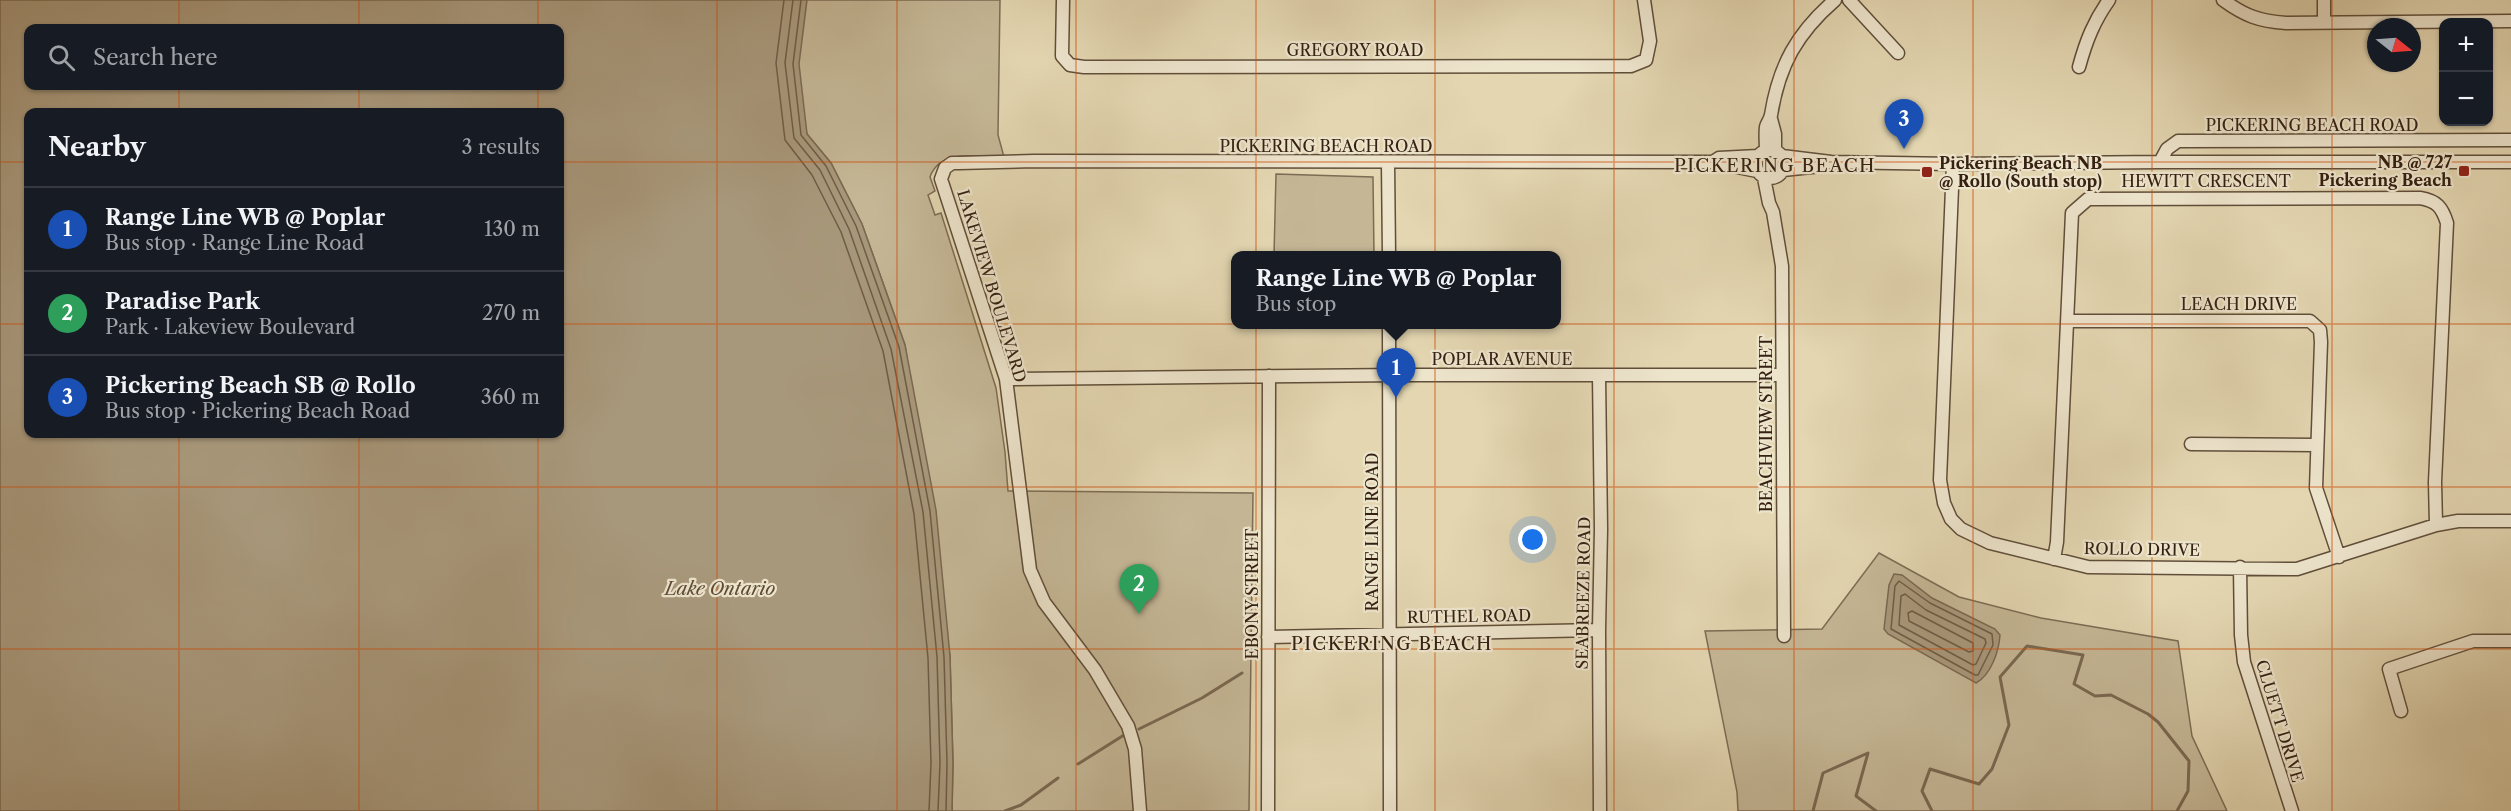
<!DOCTYPE html>
<html lang="en">
<head>
<meta charset="utf-8">
<style>
  body { margin:0; font-family:"Libre Caslon Text",serif; background:#242831; color:#f1f3f6 }
  .controls { position:absolute; right:18px; top:18px; display:grid; overflow:hidden; border-radius:12px; box-shadow:0 2px 4px #0004 }
  .controls button { width:54px; height:54px; display:grid; place-items:center; padding:0; border:0; border-bottom:2px solid #363941; background:#171b24; color:#f1f3f6; font:30px sans-serif }
  .compass { position:absolute; left:2367px; top:18px; width:54px; height:54px; border-radius:50%; background:#171b24; box-shadow:0 2px 4px #0004; rotate:107deg }
  .you { position:absolute; left:1533px; top:540px; width:21px; height:21px; margin:-15px; border:4px solid #fff; border-radius:50%; background:#1a73e8; box-shadow:0 0 0 9px #1a73e833 }
  .badge { display:grid; place-items:center; width:39px; height:39px; border-radius:50%; background:#db2777; color:#fff; font-size:20px; font-weight:700 }
  .pin { position:absolute; translate:-50% -50px; filter:drop-shadow(0 2px 3px #0008) }
  .pin::after { content:''; position:absolute; top:32px; width:21px; height:18px; background:inherit; clip-path:polygon(0 0,100% 0,50% 100%) }
  .popup { position:absolute; left:1231px; top:251px; width:330px; height:78px; box-sizing:border-box; display:grid; place-content:center; border-radius:12px; background:#171b24; filter:drop-shadow(0 2px 4px #0005); font-size:20px; white-space:nowrap; color:#9ea1a6 }
  .popup b { font-size:22px; color:#f1f3f6 }
  .popup::after { content:''; position:absolute; left:50%; top:100%; margin-left:-12px; border:12px solid transparent; border-top-color:#171b24 }
  .list { margin:0; padding:0; list-style:none }
  h2 { display:flex; justify-content:space-between; align-items:center; height:78px; margin:0; padding:0 24px; font-size:26px }
  h2 small { font-size:20px; font-weight:400; color:#9ea1a6 }
  .list li { display:grid; grid-template-columns:39px 1fr auto; gap:18px; align-items:center; box-sizing:border-box; height:84px; padding:0 24px; border-top:2px solid #363941 }
  .list b { display:block; font-size:22px; white-space:nowrap }
  .list p { margin:0; font-size:20px; white-space:nowrap; color:#9ea1a6 }
  .list em { font-size:20px; font-style:normal; color:#9ea1a6 }
  .icon { flex:none; width:33px; height:33px; fill:none; stroke:currentColor; stroke-width:2; stroke-linecap:round; stroke-linejoin:round }
  .map { position:relative; flex:none; width:2511px; height:811px; overflow:hidden }
  .search { position:absolute; background:#171b24; box-shadow:0 2px 4px #0004; left:24px; top:24px; width:540px; height:66px; display:flex; align-items:center; gap:15px; box-sizing:border-box; padding:0 21px; border-radius:12px; color:#9ea1a6; font-size:22px }
  .panel { position:absolute; background:#171b24; box-shadow:0 2px 4px #0004; left:24px; top:108px; width:540px; height:330px; border-radius:12px }
  .map>svg:first-child { display:block }
  .green { fill:#c5b796; stroke:#7d6c54; stroke-width:1.5 }
  .water { fill:#a8987b; stroke:#7a6851; stroke-width:1.5; fill-rule:evenodd }
  .lines { fill:none; stroke-linecap:round; stroke-linejoin:round }
  .shore { stroke:#6e5c46; stroke-width:1.5 }
  .stream { stroke:#7a6851; stroke-width:3 }
  .minor-casing { stroke:#604e3a; stroke-width:15 }
  .minor { stroke:#ede4cc; stroke-width:12 }
  .grid { fill:none; stroke:#cd510d; stroke-width:1.5; stroke-opacity:0.55 }
  .poi-dot { fill:#8f2418; stroke:#ede4cc; stroke-width:2 }
  .labels { text-anchor:middle; dominant-baseline:central; stroke-width:4.5; stroke-linejoin:round; paint-order:stroke }
  .street-label { font-size:16px; fill:#352112; stroke:#ede4cc }
  .poi-label { font-size:16px; font-weight:bold; fill:#352112; stroke:#ede4cc; text-anchor:end }
  .neighbourhood-label { font-size:18px; letter-spacing:1.5px; fill:#352112; stroke:#ede4cc }
  .water-label { font-size:18px; font-style:italic; fill:#5d4b37; stroke:#ede4cc }
</style>
</head>
<body>
<div class="map">
<svg width="2511" height="811" viewBox="0 0 2511 811">
  <rect width="100%" height="100%" fill="#e3d6b1"/>
  <filter id="stains"><feTurbulence type="fractalNoise" baseFrequency=".00333" numOctaves="4"/><feColorMatrix values="0 0 0 0 .2 0 0 0 0 .09 0 0 0 0 .02 0 0 0 .5 -.17"/></filter>
  <radialGradient id="worn" r=".72"><stop offset=".6" stop-color="#630" stop-opacity="0"/><stop offset="1" stop-color="#630" stop-opacity=".3"/></radialGradient>
  <path class="green" d="M 803,0 L 1000,0 L 998,135 L 1004,157 C 979,157 940,148 930,177 L 935,191 L 928,195 L 935,215 L 941,213 L 996,388 L 1005,452 L 1008,491 L 1253,493 L 1249,811 L 952,811 L 953,763 L 950,656 L 905,345 L 862,224 L 831,163 L 807,134 L 792,78 Z
    M 1276,174 L 1373,177 L 1374,255 L 1274,255 Z
    M 1879,553 L 1959,597 L 2041,618 L 2178,641 L 2192,736 L 2227,811 L 1738,811 L 1737,792 L 1705,631 L 1822,629 Z"/>
  <path class="water" d="M 0,0 L 807,0 L 799,64 L 807,134 L 831,163 L 862,224 L 905,345 L 936,510 L 950,656 L 953,764 L 952,811 L 0,811 ZM 28,28 L 560,28 L 560,86 L 28,86 ZM 28,112 L 560,112 L 560,434 L 28,434 Z
    M 1894,574 L 1902,575 L 1932,598 L 1995,629 L 2000,635 C 1999,651 1991,675 1976,683 L 1888,634 L 1884,629 L 1889,585 Z"/>
  <g class="lines">
    <path class="shore" d="M 784,0 L 776,63 L 785,140 L 812,175 L 841,232 L 883,351 L 914,514 L 928,658 L 931,763 L 929,811
      M 793,0 L 785,63 L 794,138 L 820,170 L 849,229 L 891,349 L 923,512 L 937,657 L 940,763 L 938,811
      M 801,0 L 793,64 L 801,135 L 826,166 L 856,226 L 899,347 L 930,511 L 944,657 L 947,763 L 946,811
      M 1899,581 L 1930,603 L 1992,634 L 1993,645 L 1978,675 L 1975,675 L 1891,629 L 1895,586 Z
      M 1905,594 L 1926,610 L 1985,639 L 1986,643 L 1976,664 L 1973,665 L 1899,625 L 1901,596 Z
      M 1912,611 L 1973,643 L 1973,651 L 1969,652 L 1909,621 L 1908,613 Z"/>
    <path class="stream" d="M 1139,729 L 1202,698 L 1242,673
      M 1078,764 L 1124,735
      M 1005,811 L 1021,805 L 1058,778
      M 1813,811 L 1823,773 L 1868,753 L 1856,796 L 1876,811
      M 1932,811 L 1922,791 L 1930,769 L 1979,784 L 1992,769 L 2009,725 L 2000,677 L 2027,646 L 2083,655 L 2074,684 L 2095,696 L 2111,695 L 2148,714 L 2158,722 L 2189,761 L 2188,791 L 2177,811"/>
    <defs>
      <path id="minor" d="M 1063,0 L 1062,56 L 1070,65 L 1084,67 L 1631,66 L 1646,60 L 1650,41 L 1644,0
        M 1849,0 L 1898,53
        M 2223,0 C 2245,16 2259,21 2286,23 L 2511,21
        M 2324,23 L 2324,0
        M 2079,67 C 2086,41 2094,21 2109,0
        M 1771,119 L 1775,134 L 1775,151
        M1756 164a14 14 0 1 1 28 0a14 14 0 1 1-28 0Z
        M 1766,151 C 1766,143 1765,134 1766,127 C 1767,123 1770,120 1771,115 C 1779,65 1797,33 1835,0
        M 1782,156 L 1831,162 L 1953,164 L 2160,162 L 2511,162
        M 1713,162 L 1719,158 L 1758,156
        M 2160,162 L 2167,149 L 2178,141 L 2511,140
        M 1388,163 L 1389,255
        M 1953,164 L 1940,480 L 1944,503 L 1951,519 L 1961,529 L 1990,543 L 2088,567 L 2297,569 L 2436,525 L 2458,521 L 2511,521
        M 1783,170 L 1821,166
        M 1764,178 L 1769,203 L 1773,212 L 1782,266 L 1784,636
        M 2067,321 L 2310,321 L 2320,330 L 2321,342 L 2316,488 L 2339,557
        M 1389,324 L 1390,811
        M 1599,375 L 1601,529 L 1599,630 L 1600,811
        M 1006,379 L 1401,375 L 1781,375
        M 2191,444 L 2316,445
        M 2054,559 L 2057,542 L 2072,213 L 2088,199 L 2420,198 C 2437,201 2442,207 2447,223 L 2435,482 L 2436,525
        M 2240,567 L 2241,635 L 2244,662 L 2292,811
        M 1268,637 L 1599,630
        M 2401,711 L 2389,669 L 2473,641 L 2511,641
        M 1140,811 L 1135,749 L 1128,726 L 1095,670 L 1044,602 L 1030,570 L 1006,379 L 941,179 L 945,168 L 952,163 L 959,163 L 1034,161 L 1712,162 L 1757,171
        M 1268,811 L 1269,376"/>
    </defs>
    <use href="#minor" class="minor-casing"/>
    <use href="#minor" class="minor"/>
  </g>
  <path class="grid" d="M 179,0 L 179,28M 359,0 L 359,28M 538,0 L 538,28M 717,0 L 717,811M 897,0 L 897,811M 1076,0 L 1076,811M 1256,0 L 1256,811M 1435,0 L 1435,811M 1614,0 L 1614,811M 1794,0 L 1794,811M 1973,0 L 1973,811M 2152,0 L 2152,811M 2332,0 L 2332,811M 179,86 L 179,112M 359,86 L 359,112M 538,86 L 538,112M 0,162 L 28,162M 560,162 L 2511,162M 0,324 L 28,324M 560,324 L 2511,324M 179,434 L 179,811M 359,434 L 359,811M 538,434 L 538,811M 0,487 L 2511,487M 0,649 L 2511,649"/>
  <g class="poi-dot">
    <rect x="2458" y="165" width="12" height="12" rx="3"/>
    <rect x="1921" y="166" width="12" height="12" rx="3"/>
  </g>
  <g class="labels">
    <g class="street-label">
      <text x="1355" y="50">GREGORY ROAD</text>
      <text x="2312" y="125">PICKERING BEACH ROAD</text>
      <text x="1326" y="146">PICKERING BEACH ROAD</text>
      <text x="2206" y="181">HEWITT CRESCENT</text>
      <text transform="translate(992 286) rotate(73)">LAKEVIEW BOULEVARD</text>
      <text x="2239" y="304">LEACH DRIVE</text>
      <text x="1502" y="359">POPLAR AVENUE</text>
      <text transform="translate(1766 424) rotate(-90)">BEACHVIEW STREET</text>
      <text transform="translate(1372 532) rotate(-90)">RANGE LINE ROAD</text>
      <text transform="translate(2142 549) rotate(1)">ROLLO DRIVE</text>
      <text transform="translate(1583 593) rotate(-89)">SEABREEZE ROAD</text>
      <text transform="translate(1252 594) rotate(-90)">EBONY STREET</text>
      <text transform="translate(1469 616) rotate(-1)">RUTHEL ROAD</text>
      <text transform="translate(2280 721) rotate(73)">CLUETT DRIVE</text>
    </g>
    <g class="poi-label">
      <text x="2452" y="162">NB @ 727<tspan x="2452" dy="18">Pickering Beach</tspan></text>
      <text x="1939" y="163" text-anchor="start">Pickering Beach NB<tspan x="1939" dy="18">@ Rollo (South stop)</tspan></text>
    </g>
    <g class="neighbourhood-label">
      <text x="1775" y="166">PICKERING BEACH</text>
      <text x="1392" y="644">PICKERING BEACH</text>
    </g>
    <g class="water-label">
      <text x="720" y="589">Lake Ontario</text>
    </g>
  </g>
  <rect width="100%" height="100%" filter="url(#stains)"/>
  <rect width="100%" height="100%" fill="url(#worn)"/>
</svg>
<div class="controls">
<button>+</button>
<button>−</button>
</div>
<svg class="compass" viewBox="-18 -18 36 36"><path d="M0-13l5 13h-10z" fill="#e53935"/><path d="M0 13l5-13h-10z" fill="#9ea1a6"/></svg>
<div class="you"></div>
<div class="pin badge" style="left:1396px;top:398px;background:#1a4fb4">1</div>
<div class="popup"><b>Range Line WB @ Poplar</b>Bus stop</div>
<div class="pin badge" style="left:1139px;top:614px;background:#2e9e5b">2</div>
<div class="pin badge" style="left:1904px;top:149px;background:#1a4fb4">3</div>
<div class="search"><svg class="icon" aria-label="search" viewBox="0 0 24 24"><circle cx="10" cy="10" r="6"/><path d="M15 15l6 6"/></svg>Search here</div>
<section class="panel">
<h2>Nearby<small>3 results</small></h2>
<ul class="list">
<li><span class="badge" style="background:#1a4fb4">1</span><div><b>Range Line WB @ Poplar</b><p>Bus stop · Range Line Road</p></div><em>130 m</em></li>
<li><span class="badge" style="background:#2e9e5b">2</span><div><b>Paradise Park</b><p>Park · Lakeview Boulevard</p></div><em>270 m</em></li>
<li><span class="badge" style="background:#1a4fb4">3</span><div><b>Pickering Beach SB @ Rollo</b><p>Bus stop · Pickering Beach Road</p></div><em>360 m</em></li>
</ul>
</section>
</div>
</body>
</html>
